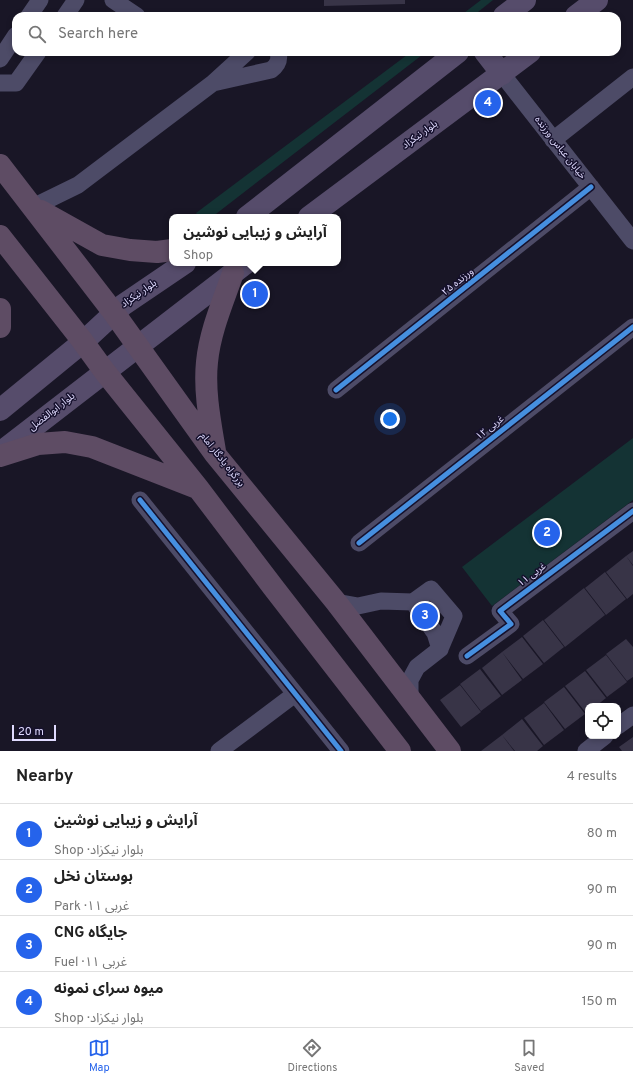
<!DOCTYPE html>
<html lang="en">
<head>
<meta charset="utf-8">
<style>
  body { margin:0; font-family:Overpass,"Noto Sans Arabic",sans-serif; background:#f2f2f2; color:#222 }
  .controls { position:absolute; right:12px; bottom:12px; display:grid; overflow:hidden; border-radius:8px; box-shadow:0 2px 6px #0003 }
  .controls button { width:36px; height:36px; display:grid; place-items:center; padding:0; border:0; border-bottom:1px solid #e0e0e0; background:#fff; color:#222; font:20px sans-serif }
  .scale { position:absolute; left:12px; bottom:10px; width:44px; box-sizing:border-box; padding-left:4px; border:2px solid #e0dbff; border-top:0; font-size:11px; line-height:14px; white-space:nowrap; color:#e0dbff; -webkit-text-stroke:3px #15102c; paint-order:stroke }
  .you { position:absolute; left:390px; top:419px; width:14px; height:14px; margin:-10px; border:3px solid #fff; border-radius:50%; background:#1a73e8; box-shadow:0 0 0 6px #1a73e833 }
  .badge { display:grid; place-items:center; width:26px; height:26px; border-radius:50%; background:#2563eb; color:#fff; font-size:13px; font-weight:700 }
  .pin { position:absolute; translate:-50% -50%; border:2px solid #fff; box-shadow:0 1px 4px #0006 }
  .popup { position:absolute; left:169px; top:214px; width:172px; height:52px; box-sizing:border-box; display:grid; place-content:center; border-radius:8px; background:#fff; filter:drop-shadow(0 1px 3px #0005); font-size:13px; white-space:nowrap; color:#767676 }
  .popup b { font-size:15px; color:#222 }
  .popup::after { content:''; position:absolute; left:50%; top:100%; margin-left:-8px; border:8px solid transparent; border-top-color:#fff }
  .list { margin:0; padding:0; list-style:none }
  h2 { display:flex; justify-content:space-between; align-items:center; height:52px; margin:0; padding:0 16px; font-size:17px }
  h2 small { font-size:13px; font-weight:400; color:#767676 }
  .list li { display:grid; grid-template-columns:26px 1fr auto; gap:12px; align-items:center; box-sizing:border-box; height:56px; padding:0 16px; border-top:1px solid #e0e0e0 }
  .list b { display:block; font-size:15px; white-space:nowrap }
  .list p { margin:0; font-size:13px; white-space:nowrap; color:#767676 }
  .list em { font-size:13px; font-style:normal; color:#767676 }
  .icon { flex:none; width:22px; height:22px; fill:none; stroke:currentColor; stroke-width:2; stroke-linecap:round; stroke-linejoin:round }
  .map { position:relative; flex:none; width:633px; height:751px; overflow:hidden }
  .search { position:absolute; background:#fff; box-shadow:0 2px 6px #0003; left:12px; right:12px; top:12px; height:44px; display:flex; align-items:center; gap:10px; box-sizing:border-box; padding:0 14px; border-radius:12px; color:#767676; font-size:15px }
  .sheet { height:276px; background:#fff }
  nav { display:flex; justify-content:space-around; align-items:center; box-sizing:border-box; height:56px; border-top:1px solid #e0e0e0; background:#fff; font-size:11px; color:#767676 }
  nav a { display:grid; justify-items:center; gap:2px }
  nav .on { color:#2563eb }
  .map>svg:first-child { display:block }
  .green { fill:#143334 }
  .building { fill:#383447 }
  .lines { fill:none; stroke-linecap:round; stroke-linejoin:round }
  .minor { stroke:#4d4b67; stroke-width:17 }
  .major { stroke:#564c6b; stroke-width:22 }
  .highway { stroke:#5e4c64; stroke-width:22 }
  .cycleway-casing { stroke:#15102c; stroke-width:8 }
  .cycleway { stroke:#468fdf; stroke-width:5 }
  .labels { text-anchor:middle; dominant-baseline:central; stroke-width:3; stroke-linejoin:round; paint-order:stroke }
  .street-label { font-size:10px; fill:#e0dbff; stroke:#15102c }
</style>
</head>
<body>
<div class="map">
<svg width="633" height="751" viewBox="0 0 633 751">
  <rect width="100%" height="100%" fill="#191626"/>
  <path class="green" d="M 481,0 L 493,0 L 473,16 L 460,16 Z
    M 411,52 L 426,52 L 212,217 L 199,217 L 196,213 Z
    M 633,438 L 633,500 L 492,606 L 462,567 Z"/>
  <path class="building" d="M 324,0 L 405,0 L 405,4 L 324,6 Z
    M 633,551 L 633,565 L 626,556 Z
    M 626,556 L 633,566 L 633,594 L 627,599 L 606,572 Z
    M 605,572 L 626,599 L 606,615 L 585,588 Z
    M 584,588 L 605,615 L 585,631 L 564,604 Z
    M 564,604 L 585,631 L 565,647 L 544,620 Z
    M 543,620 L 564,647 L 544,663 L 523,636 Z
    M 522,637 L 543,664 L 523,679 L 502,652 Z
    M 626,639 L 633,647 L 633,677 L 627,681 L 606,654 Z
    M 502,652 L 522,680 L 502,695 L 482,668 Z
    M 606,655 L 627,682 L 607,697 L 586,670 Z
    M 480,669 L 501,696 L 481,711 L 460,684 Z
    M 585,671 L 606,698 L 596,706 L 588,706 L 588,712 L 586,713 L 565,686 Z
    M 460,685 L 481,712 L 461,727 L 440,700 Z
    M 564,687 L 585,714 L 565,729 L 544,702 Z
    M 544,703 L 564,730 L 544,745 L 524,718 Z
    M 522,719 L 543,746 L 537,751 L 515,751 L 502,735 Z
    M 502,735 L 514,751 L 481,751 Z
    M 633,737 L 633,751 L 622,751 L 619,747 Z"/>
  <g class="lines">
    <path class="minor" d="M 113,0 L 137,16
      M 29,16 L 40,0
      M 65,16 L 76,0
      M 0,59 L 16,35
      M 502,74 L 633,241
      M 0,83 L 16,83 L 38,52
      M 213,83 L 271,70 C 278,65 280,60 278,52
      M 553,140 L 633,77
      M 33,207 L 78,185 L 213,83 L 247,52
      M 336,390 L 591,187
      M 140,500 L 341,751
      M 359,543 L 633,327
      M 336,602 L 358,606 L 381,601 L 413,602 L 431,589 L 454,616 L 440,649
      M 467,656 L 511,624 L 500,611 L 633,511
      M 410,698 L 410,680 L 417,667 L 440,649 L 435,633 L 413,602
      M 618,726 L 633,715
      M 219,751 L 295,694
      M 586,751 L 605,736"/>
    <path class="major" d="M 504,16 L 525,0
      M 576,16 L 597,0
      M 485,52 L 502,74
      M 247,217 L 458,52
      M 309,217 L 530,52
      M 0,410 L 83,342 L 123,305 L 185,263
      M 0,453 L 246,263"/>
    <path class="highway" d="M 0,165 L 114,313 L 215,454 L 336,602 L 450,751
      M 41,211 L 102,245 L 130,250 L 157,252 L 172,250
      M 0,236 L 81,339 L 105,372 L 198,488 L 273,587 L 400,751
      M 0,309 L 0,327
      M 215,451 C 210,421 204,391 207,362 C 210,331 223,302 233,273
      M 0,456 L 38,444 L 65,442 L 92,447 L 197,488"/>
    <defs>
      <path id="cycleway" d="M 336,390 L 591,187
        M 140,500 L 341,751
        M 359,543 L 633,327
        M 467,656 L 511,624 L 500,611 L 633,511"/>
    </defs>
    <use href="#cycleway" class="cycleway-casing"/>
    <use href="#cycleway" class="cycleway"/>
  </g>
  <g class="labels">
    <g class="street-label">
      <text transform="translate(420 135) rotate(-36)">بلوار نیکزاد</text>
      <text transform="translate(560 148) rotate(52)">خیابان عباس ورزنده</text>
      <text transform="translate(458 282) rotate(-39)">ورزنده ۲۵</text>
      <text transform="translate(139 294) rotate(-35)">بلوار نیکزاد</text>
      <text transform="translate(52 412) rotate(-38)">بلوار ابوالفضل</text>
      <text transform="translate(490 428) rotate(-38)">غربی ۱۲</text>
      <text transform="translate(222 460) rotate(52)">بزرگراه یادگار امام</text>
      <text transform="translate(532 575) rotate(-37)">غربی ۱۱</text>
    </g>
  </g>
</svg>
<div class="controls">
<button><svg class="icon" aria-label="locate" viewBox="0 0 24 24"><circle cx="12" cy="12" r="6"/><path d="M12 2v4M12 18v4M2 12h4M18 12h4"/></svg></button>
</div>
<div class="scale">20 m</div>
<div class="you"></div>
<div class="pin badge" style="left:255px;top:294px">1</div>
<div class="popup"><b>آرایش و زیبایی نوشین</b>Shop</div>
<div class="pin badge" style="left:547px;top:533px">2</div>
<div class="pin badge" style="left:425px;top:616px">3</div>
<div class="pin badge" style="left:488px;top:103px">4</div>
<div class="search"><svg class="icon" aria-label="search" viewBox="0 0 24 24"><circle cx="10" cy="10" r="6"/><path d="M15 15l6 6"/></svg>Search here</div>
</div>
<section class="sheet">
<h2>Nearby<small>4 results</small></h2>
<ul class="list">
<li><span class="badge">1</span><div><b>آرایش و زیبایی نوشین</b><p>Shop · بلوار نیکزاد</p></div><em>80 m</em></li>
<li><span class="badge">2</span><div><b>بوستان نخل</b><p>Park · غربی ۱۱</p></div><em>90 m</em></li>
<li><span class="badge">3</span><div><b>CNG جایگاه</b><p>Fuel · غربی ۱۱</p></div><em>90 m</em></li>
<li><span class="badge">4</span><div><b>میوه سرای نمونه</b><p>Shop · بلوار نیکزاد</p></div><em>150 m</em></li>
</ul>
</section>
<nav>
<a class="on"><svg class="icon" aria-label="map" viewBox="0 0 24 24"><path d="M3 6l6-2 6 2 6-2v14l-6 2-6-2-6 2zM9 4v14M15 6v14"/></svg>Map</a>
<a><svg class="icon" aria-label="directions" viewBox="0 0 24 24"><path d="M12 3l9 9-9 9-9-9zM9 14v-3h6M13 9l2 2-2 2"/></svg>Directions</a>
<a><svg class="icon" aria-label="saved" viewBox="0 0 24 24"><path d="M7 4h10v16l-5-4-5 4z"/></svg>Saved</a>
</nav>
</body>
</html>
